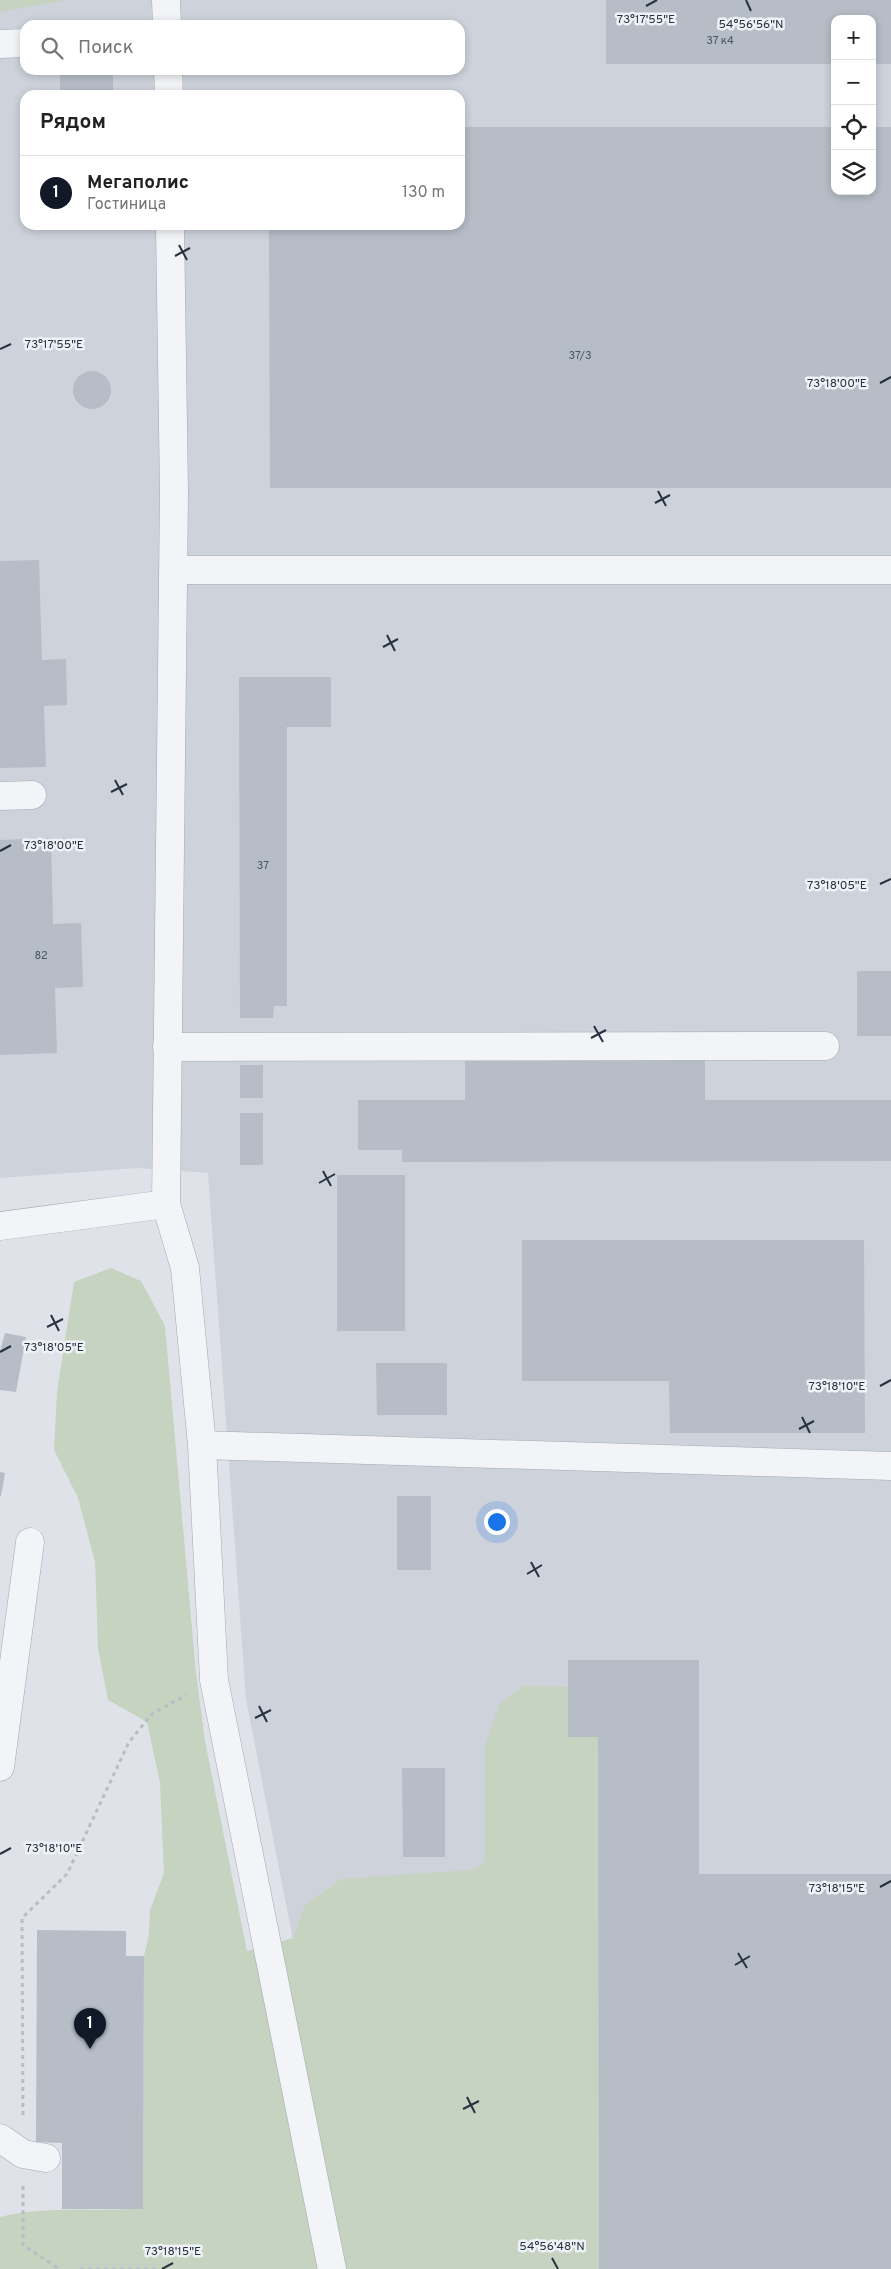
<!DOCTYPE html>
<html lang="ru">
<head>
<meta charset="utf-8">
<style>
  body { margin:0; font-family:Overpass,sans-serif; background:#f6f6f6; color:#222 }
  .controls { position:absolute; right:15px; top:15px; display:grid; overflow:hidden; border-radius:10px; box-shadow:0 2px 8px #0003 }
  .controls button { width:45px; height:45px; display:grid; place-items:center; padding:0; border:0; border-bottom:1px solid #e0e0e0; background:#fff; color:#222; font:25px sans-serif }
  .you { position:absolute; left:496px; top:1521px; width:18px; height:18px; margin:-12px; border:4px solid #fff; border-radius:50%; background:#1a73e8; box-shadow:0 0 0 8px #1a73e833 }
  .badge { display:grid; place-items:center; width:32px; height:32px; border-radius:50%; background:#111827; color:#fff; font-size:16px; font-weight:700 }
  .pin { position:absolute; translate:-50% -41px; filter:drop-shadow(0 1px 2px #0008) }
  .pin::after { content:''; position:absolute; top:26px; width:18px; height:15px; background:inherit; clip-path:polygon(0 0,100% 0,50% 100%) }
  .list { margin:0; padding:0; list-style:none }
  h2 { display:flex; justify-content:space-between; align-items:center; height:65px; margin:0; padding:0 20px; font-size:21px }
  h2 small { font-size:16px; font-weight:400; color:#767676 }
  .list li { display:grid; grid-template-columns:32px 1fr auto; gap:15px; align-items:center; box-sizing:border-box; height:75px; padding:0 20px; border-top:1px solid #e0e0e0 }
  .list b { display:block; font-size:19px; white-space:nowrap }
  .list p { margin:0; font-size:16px; white-space:nowrap; color:#767676 }
  .list em { font-size:16px; font-style:normal; color:#767676 }
  .icon { flex:none; width:28px; height:28px; fill:none; stroke:currentColor; stroke-width:2; stroke-linecap:round; stroke-linejoin:round }
  .map { position:relative; flex:none; width:891px; height:2269px; overflow:hidden }
  .search { position:absolute; background:#fff; box-shadow:0 2px 8px #0003; left:20px; top:20px; width:445px; height:55px; display:flex; align-items:center; gap:12px; box-sizing:border-box; padding:0 18px; border-radius:15px; color:#767676; font-size:19px }
  .panel { position:absolute; background:#fff; box-shadow:0 2px 8px #0003; left:20px; top:90px; width:445px; height:140px; border-radius:15px }
  .map>svg:first-child { display:block }
  .built { fill:#cdd2db; fill-rule:evenodd }
  .green { fill:#c6d3c0 }
  .building { fill:#b6bdc6 }
  .lines { fill:none; stroke-linecap:round; stroke-linejoin:round }
  .minor-casing { stroke:#a4aab3; stroke-width:29 }
  .path { stroke:#b9bec4; stroke-width:3; stroke-dasharray:4 4; stroke-linecap:butt }
  .minor { stroke:#f2f4f7; stroke-width:28 }
  .ticks { fill:none; stroke:#273240; stroke-width:2 }
  .labels { text-anchor:middle; dominant-baseline:central; stroke-width:5; stroke-linejoin:round; paint-order:stroke }
  .number-label { font-size:11px; fill:#4b5562 }
  .ticks-label { font-size:12px; text-anchor:middle; fill:#273240; stroke:#eef2f6; stroke-width:5; stroke-linejoin:round; paint-order:stroke }
</style>
</head>
<body>
<div class="map">
<svg width="891" height="2269" viewBox="0 0 891 2269">
  <rect width="100%" height="100%" fill="#dfe3e9"/>
  <path class="built" d="M 0,0 L 891,0 L 891,2269 L 357,2269 L 246,1699 L 208,1173 L 137,1168 L 0,1178 ZM 835,19 L 872,19 L 872,191 L 835,191 ZM 25,25 L 460,25 L 460,70 L 25,70 ZM 25,95 L 460,95 L 460,225 L 25,225 Z"/>
  <path class="green" d="M 0,0 L 68,0 L 0,12 Z
    M 111,1268 L 141,1281 L 165,1326 L 196,1673 L 205,1741 L 247,1951 L 293,1938 L 305,1905 L 341,1879 L 471,1870 L 485,1862 L 485,1746 L 500,1703 L 524,1686 L 568,1687 L 568,1737 L 598,1737 L 599,2269 L 0,2269 L 0,2217 C 48,2205 95,2213 143,2208 L 144,1956 L 149,1934 L 150,1910 L 164,1873 L 160,1783 L 147,1722 L 108,1700 L 98,1649 L 95,1562 L 78,1498 L 54,1450 L 57,1392 L 74,1282 Z"/>
  <path class="building" d="M 606,0 L 891,0 L 891,64 L 872,64 L 872,19 L 835,19 L 835,64 L 606,64 Z
    M 60,70 L 113,70 L 113,95 L 60,95 Z
    M 460,127 L 835,127 L 835,191 L 872,191 L 872,127 L 891,127 L 891,488 L 270,488 L 269,225 L 460,225 Z
    M73 390a19 19 0 1 1 38 0a19 19 0 1 1-38 0Z
    M 39,560 L 42,660 L 66,659 L 67,705 L 44,706 L 46,767 L 0,768 L 0,561 Z
    M 239,677 L 331,677 L 331,727 L 287,727 L 287,1006 L 274,1006 L 273,1018 L 240,1018 Z
    M 51,838 L 53,924 L 81,923 L 83,987 L 55,988 L 57,1053 L 0,1055 L 0,840 Z
    M 857,971 L 891,971 L 891,1036 L 857,1036 Z
    M 465,1058 L 705,1058 L 705,1100 L 891,1100 L 891,1161 L 402,1162 L 402,1150 L 358,1150 L 358,1100 L 465,1100 Z
    M 240,1065 L 263,1065 L 263,1098 L 240,1098 Z
    M 240,1113 L 263,1113 L 263,1165 L 240,1165 Z
    M 337,1175 L 405,1175 L 405,1331 L 337,1331 Z
    M 522,1240 L 864,1240 L 865,1433 L 670,1433 L 669,1381 L 522,1381 Z
    M 5,1333 L 26,1337 L 16,1392 L 0,1390 L 0,1351 Z
    M 376,1363 L 447,1363 L 447,1415 L 377,1415 Z
    M 0,1472 L 5,1473 L 1,1496 L 0,1496 Z
    M 397,1496 L 431,1496 L 431,1570 L 397,1570 Z
    M 568,1660 L 699,1660 L 699,1874 L 891,1874 L 891,2269 L 599,2269 L 598,1737 L 568,1737 Z
    M 402,1768 L 445,1768 L 445,1857 L 403,1857 Z
    M 37,1930 L 126,1931 L 126,1956 L 144,1956 L 143,2209 L 62,2209 L 62,2143 L 36,2142 Z"/>
  <g class="lines">
    <defs>
      <path id="minor" d="M 166,0 L 167,25
        M 0,44 L 25,43
        M 168,70 L 169,95
        M 170,225 L 174,492 L 166,1204 L 185,1268 L 202,1445 L 214,1680 L 332,2269
        M 173,570 L 891,570
        M 0,796 L 32,795
        M 167,1047 L 825,1046
        M 0,1226 L 166,1204
        M 202,1445 L 891,1466
        M 0,1767 L 30,1542
        M 0,2138 L 23,2154 L 46,2158"/>
    </defs>
    <use href="#minor" class="minor-casing"/>
    <path class="path" d="M 23,2115 L 22,1918 L 67,1874 L 129,1742 L 152,1714 L 186,1695
      M 23,2186 L 23,2245 L 59,2269
      M 80,2269 L 158,2269"/>
    <use href="#minor" class="minor"/>
  </g>
  <path class="ticks" d="M 746,0 L 751,11M 646,6 L 657,0M 179,245 L 187,260M 175,256 L 190,248M 0,349 L 11,344M 880,383 L 891,377M 658,491 L 666,506M 655,503 L 670,495M 387,635 L 395,651M 383,647 L 398,639M 115,780 L 123,795M 111,792 L 127,784M 0,851 L 11,845M 880,884 L 891,879M 594,1026 L 603,1042M 591,1038 L 606,1030M 323,1171 L 331,1186M 319,1183 L 335,1174M 51,1315 L 59,1331M 47,1327 L 63,1319M 0,1352 L 11,1346M 880,1386 L 891,1380M 802,1417 L 810,1433M 799,1429 L 814,1421M 531,1562 L 539,1577M 527,1574 L 542,1565M 259,1706 L 267,1722M 255,1718 L 271,1710M 0,1854 L 11,1848M 880,1887 L 891,1881M 738,1953 L 747,1968M 735,1965 L 750,1956M 467,2097 L 475,2113M 463,2109 L 479,2101M 552,2258 L 558,2269M 162,2269 L 173,2263"/>
  <g class="labels">
    <g class="number-label">
      <text x="720" y="41">37 к4</text>
      <text x="580" y="356">37/3</text>
      <text x="263" y="866">37</text>
      <text x="41" y="956">82</text>
    </g>
  </g>
  <g class="ticks-label">
    <text x="646" y="23">73°17'55"E</text>
    <text x="751" y="28">54°56'56"N</text>
    <text x="54" y="348">73°17'55"E</text>
    <text x="837" y="387">73°18'00"E</text>
    <text x="54" y="849">73°18'00"E</text>
    <text x="837" y="889">73°18'05"E</text>
    <text x="54" y="1351">73°18'05"E</text>
    <text x="837" y="1390">73°18'10"E</text>
    <text x="54" y="1852">73°18'10"E</text>
    <text x="837" y="1892">73°18'15"E</text>
    <text x="552" y="2250">54°56'48"N</text>
    <text x="173" y="2255">73°18'15"E</text>
  </g>
</svg>
<div class="controls">
<button>+</button>
<button>−</button>
<button><svg class="icon" aria-label="locate" viewBox="0 0 24 24"><circle cx="12" cy="12" r="6"/><path d="M12 2v4M12 18v4M2 12h4M18 12h4"/></svg></button>
<button><svg class="icon" aria-label="layers" viewBox="0 0 24 24"><path d="M12 4l9 5-9 5-9-5zM3 14l9 5 9-5"/></svg></button>
</div>
<div class="you"></div>
<div class="pin badge" style="left:90px;top:2049px">1</div>
<div class="search"><svg class="icon" aria-label="search" viewBox="0 0 24 24"><circle cx="10" cy="10" r="6"/><path d="M15 15l6 6"/></svg>Поиск</div>
<section class="panel">
<h2>Рядом<small></small></h2>
<ul class="list">
<li><span class="badge">1</span><div><b>Мегаполис</b><p>Гостиница</p></div><em>130 m</em></li>
</ul>
</section>
</div>
</body>
</html>
